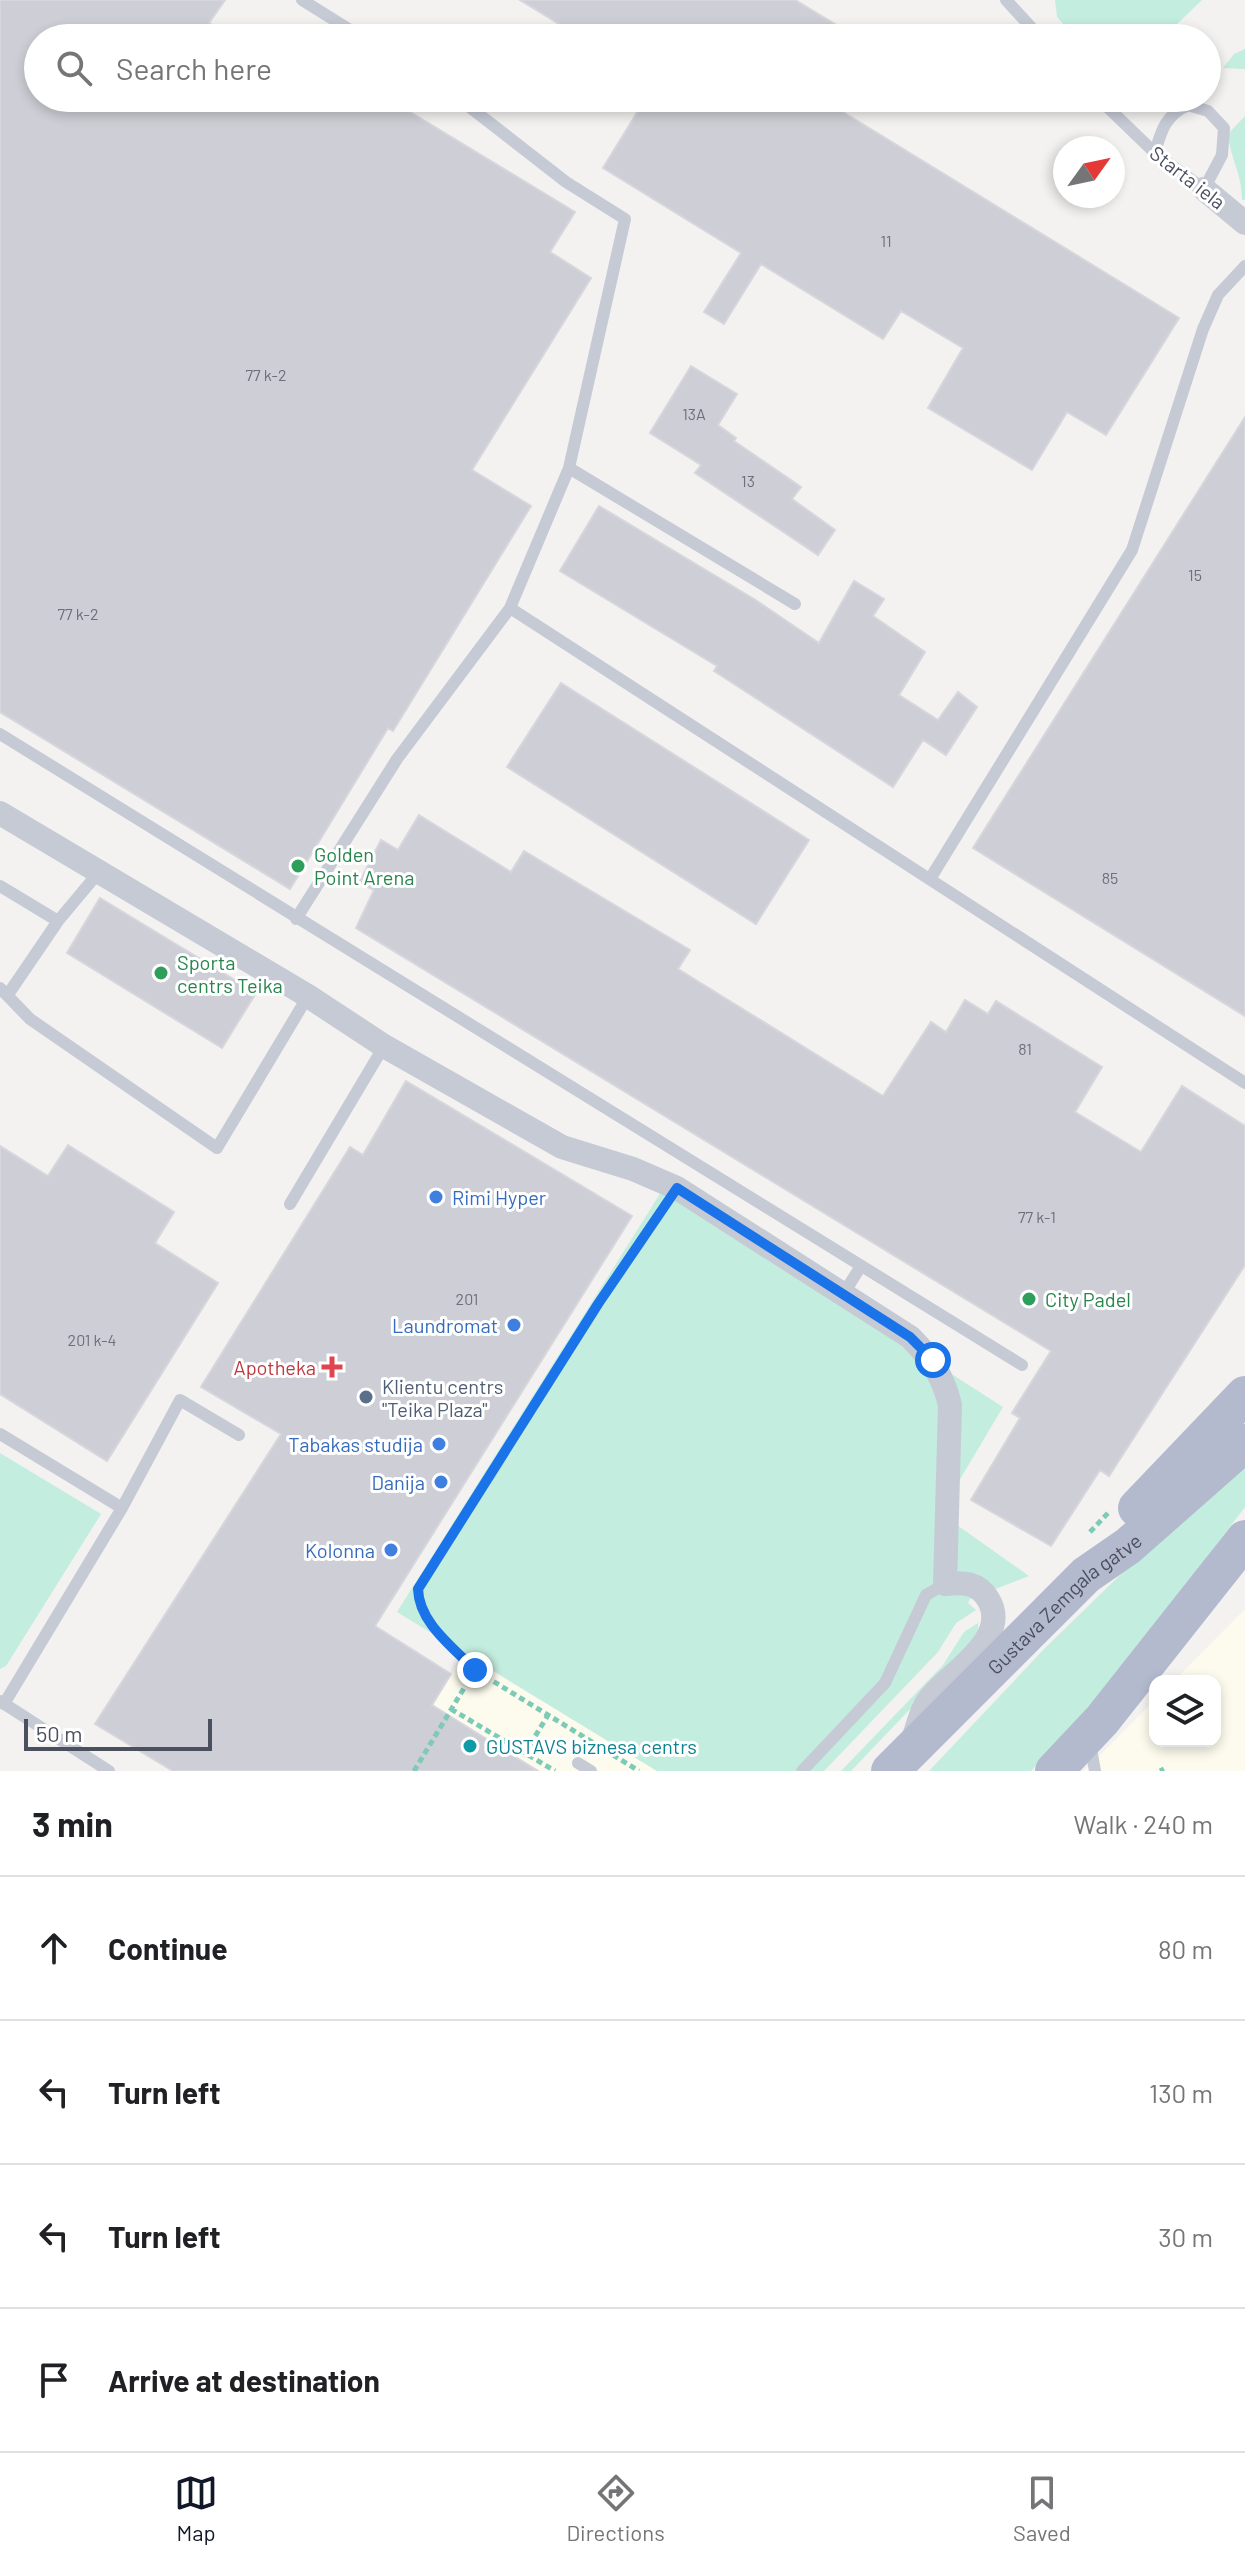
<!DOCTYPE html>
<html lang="en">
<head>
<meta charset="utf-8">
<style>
  body { margin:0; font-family:Barlow,sans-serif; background:#f2f2f2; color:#202124 }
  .controls { position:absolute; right:24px; bottom:24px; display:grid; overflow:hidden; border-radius:16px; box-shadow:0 4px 12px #0003 }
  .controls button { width:72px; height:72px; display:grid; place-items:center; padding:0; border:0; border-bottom:2px solid #e0e0e0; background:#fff; color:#202124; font:40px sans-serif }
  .compass { position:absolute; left:1053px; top:136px; width:72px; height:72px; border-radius:50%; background:#fff; box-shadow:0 4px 12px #0003; rotate:57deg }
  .scale { position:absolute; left:24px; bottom:20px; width:188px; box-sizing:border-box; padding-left:8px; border:4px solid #4a505e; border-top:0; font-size:22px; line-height:28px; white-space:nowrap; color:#4a505e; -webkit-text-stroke:6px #fff; paint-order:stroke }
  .stop { position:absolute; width:24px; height:24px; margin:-18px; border:6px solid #1a73e8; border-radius:50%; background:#fff }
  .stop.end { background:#1a73e8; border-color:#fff; box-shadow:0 2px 8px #0008 }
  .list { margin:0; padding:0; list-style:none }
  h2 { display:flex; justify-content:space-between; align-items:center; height:104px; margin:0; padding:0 32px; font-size:34px }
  h2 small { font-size:26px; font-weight:400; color:#757577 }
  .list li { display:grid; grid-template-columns:52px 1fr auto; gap:24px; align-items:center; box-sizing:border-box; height:144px; padding:0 32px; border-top:2px solid #e0e0e0 }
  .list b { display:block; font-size:30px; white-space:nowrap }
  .list em { font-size:26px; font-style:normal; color:#757577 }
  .icon { flex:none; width:44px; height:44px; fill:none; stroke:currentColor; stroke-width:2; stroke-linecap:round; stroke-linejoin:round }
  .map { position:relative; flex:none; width:1245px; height:1771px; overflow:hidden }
  .search { position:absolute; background:#fff; box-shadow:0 4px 12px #0003; left:24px; right:24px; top:24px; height:88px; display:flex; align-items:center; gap:20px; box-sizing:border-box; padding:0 28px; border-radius:44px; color:#757577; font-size:30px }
  .sheet { height:680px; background:#fff }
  nav { display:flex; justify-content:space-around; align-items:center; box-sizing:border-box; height:112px; border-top:2px solid #e0e0e0; background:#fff; font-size:22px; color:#757577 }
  nav a { display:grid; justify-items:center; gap:4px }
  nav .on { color:#111827 }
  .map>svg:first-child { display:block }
  .commercial { fill:#fcfbed }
  .green { fill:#c3edde }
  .building { fill:#cecfd6; stroke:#d6d6dc; stroke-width:2 }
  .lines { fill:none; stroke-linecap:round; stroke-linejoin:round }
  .path { stroke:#7dcab6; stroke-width:5; stroke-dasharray:6 4; stroke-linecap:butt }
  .lane { stroke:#c6cad5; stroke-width:12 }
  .street { stroke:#c6cad5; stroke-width:24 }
  .primary { stroke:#b3bace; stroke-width:38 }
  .route { stroke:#1a73e8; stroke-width:10 }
  .leisure-dot { fill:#2e9e5b; stroke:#fff; stroke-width:3 }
  .shop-dot { fill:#3f7fe0; stroke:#fff; stroke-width:3 }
  .health-dot { fill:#e0444e; stroke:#fff; stroke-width:3 }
  .service-dot { fill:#5c6f8a; stroke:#fff; stroke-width:3 }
  .culture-dot { fill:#0f9aa8; stroke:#fff; stroke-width:3 }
  .labels { text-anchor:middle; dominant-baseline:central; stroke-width:6; stroke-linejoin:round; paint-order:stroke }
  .number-label { font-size:16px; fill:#6b707c }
  .street-label { font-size:20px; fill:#4a505e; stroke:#fff }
  .leisure-label { font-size:20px; fill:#27864d; stroke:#fff; text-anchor:start }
  .shop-label { font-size:20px; fill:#366cbe; stroke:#fff; text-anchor:end }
  .health-label { font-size:20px; fill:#be3a42; stroke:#fff; text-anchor:end }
  .service-label { font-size:20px; fill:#4e5e75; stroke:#fff; text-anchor:start }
  .culture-label { font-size:20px; fill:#0d838f; stroke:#fff; text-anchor:start }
</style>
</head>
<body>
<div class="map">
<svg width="1245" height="1771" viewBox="0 0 1245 1771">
  <rect width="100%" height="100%" fill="#f3f2f1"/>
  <path class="commercial" d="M 1245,1609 L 1245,1771 L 1084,1771 L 1155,1700 L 1155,1741 L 1215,1741 L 1215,1681 L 1174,1681 Z
    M 464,1654 L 657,1771 L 391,1771 Z"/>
  <path class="green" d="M 1055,0 L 1202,0 L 1174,27 L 1183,38 L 1076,38 L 1057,17 Z
    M 1245,49 L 1245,69 L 1223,68 L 1234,54 Z
    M 1245,116 L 1245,200 L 1242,200 C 1242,173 1231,161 1228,134 Z
    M 663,1189 L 1003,1407 L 940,1513 L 1029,1576 L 970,1599 L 968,1603 L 976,1610 L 956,1623 L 938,1652 L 824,1771 L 657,1771 L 397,1612 Z
    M 0,1453 L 101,1514 L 6,1666 L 0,1669 Z
    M 1245,1467 L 1245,1507 L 1111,1683 L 1031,1771 L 929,1771 L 1045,1648 L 1148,1548 Z
    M 978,1623 L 978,1632 L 956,1661 L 851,1771 L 841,1771 L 943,1665 L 964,1632 Z"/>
  <path class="building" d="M 0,0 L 225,0 L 209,23 L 233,38 L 38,38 L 38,98 L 387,98 L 575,212 L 550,252 L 591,278 L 472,470 L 531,506 L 393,731 L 388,728 L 290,889 L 0,712 Z
    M 520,0 L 795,0 L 858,38 L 582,38 Z
    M 646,98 L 820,98 L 1179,318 L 1106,435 L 1067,412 L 1032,470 L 928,408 L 963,348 L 901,311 L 883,339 L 761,264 L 724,324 L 704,312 L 741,253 L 603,168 Z
    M 691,366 L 737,394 L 718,425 L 736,438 L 734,441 L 801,487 L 792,499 L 835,530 L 818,555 L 695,473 L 701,465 L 650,433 Z
    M 1245,417 L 1245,1016 L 973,848 Z
    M 599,506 L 754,599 L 819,643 L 854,581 L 884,599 L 873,616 L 925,652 L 899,695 L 938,720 L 958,692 L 977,707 L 946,755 L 923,740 L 893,787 L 714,671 L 717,666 L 560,571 Z
    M 561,683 L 809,840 L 756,924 L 507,767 Z
    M 419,815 L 511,872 L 524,851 L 690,950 L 678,969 L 883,1096 L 931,1022 L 946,1032 L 965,1000 L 988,1014 L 996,1001 L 1102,1067 L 1075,1112 L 1141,1152 L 1182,1086 L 1245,1126 L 1245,1265 L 1109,1476 L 1100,1470 L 1051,1546 L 971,1500 L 1020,1418 L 1012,1413 L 1051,1351 L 356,928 L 374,890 L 359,883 L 381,840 L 398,850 Z
    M 100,898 L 256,993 L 222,1048 L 67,953 Z
    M 406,1081 L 632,1216 L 375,1626 L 451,1674 L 432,1705 L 538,1771 L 173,1771 L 95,1724 L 281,1434 L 201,1387 L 350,1147 L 363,1155 Z
    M 68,1145 L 174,1212 L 155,1243 L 218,1283 L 107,1461 L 0,1394 L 0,1146 L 48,1176 Z"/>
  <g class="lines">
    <path class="path" d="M 1090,1532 L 1108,1513
      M 475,1670 C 453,1647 419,1623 418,1589 L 598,1304 L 665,1205
      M 451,1709 L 555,1771
      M 525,1753 L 548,1715
      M 414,1771 L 475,1670 L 639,1771
      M 1160,1771 L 1164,1769"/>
    <path class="lane" d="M 302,0 L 363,38
      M 1006,0 L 1041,38
      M 1098,98 L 1155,153 L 1204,189 L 1222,155 L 1224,128 L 1208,111 L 1188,105 C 1166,115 1161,130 1155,153
      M 569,468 L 795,604
      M 510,608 L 1245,1083
      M 0,734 L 1022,1365
      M 930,879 L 1132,550 L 1203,329 L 1218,295 L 1245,266
      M 0,886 L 58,921
      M 296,919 L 397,759 L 510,608 L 569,468 L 625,219 L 566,182 L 458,98
      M 0,988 L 30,1019 L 217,1148 L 308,996
      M 9,993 L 58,921 L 99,872
      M 290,1204 L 384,1046
      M 844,1293 L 861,1266
      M 0,1434 L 122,1508 L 4,1704
      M 122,1508 L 180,1400 L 239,1435
      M 0,1701 L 109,1771
      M 1090,1744 L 1095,1771
      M 578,1763 L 591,1771
      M 802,1771 L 885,1683 L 926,1595 L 945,1584"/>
    <path class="street" d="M 1204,189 L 1245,223
      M 0,813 L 308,996 L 384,1046 L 562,1147 L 633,1169 L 677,1188 L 910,1337 C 931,1358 943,1376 950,1405 L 945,1584 C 962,1582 978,1582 988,1599 C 1012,1638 951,1672 930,1698 C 921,1709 918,1726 913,1739"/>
    <g class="primary">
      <path d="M 1137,1508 L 1245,1395"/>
      <path id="s1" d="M 890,1771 L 1086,1575 L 1128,1546 L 1245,1443"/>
      <path d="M 1054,1771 L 1102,1720 L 1245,1539"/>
    </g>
  </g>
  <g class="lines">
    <path class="route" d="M 475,1670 C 453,1647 419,1623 418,1589 L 598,1304 L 677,1188 L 910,1337 L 933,1360"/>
  </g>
  <g class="leisure-dot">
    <circle cx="298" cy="866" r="8"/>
    <circle cx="161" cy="973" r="8"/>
    <circle cx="1029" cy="1299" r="8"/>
  </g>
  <g class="shop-dot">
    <circle cx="436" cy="1197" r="8"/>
    <circle cx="514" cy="1325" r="8"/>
    <circle cx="439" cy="1444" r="8"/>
    <circle cx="441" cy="1482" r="8"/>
    <circle cx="391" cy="1550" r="8"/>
  </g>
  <path class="health-dot" d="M328 1355h8v8h8v8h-8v8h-8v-8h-8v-8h8z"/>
  <circle class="service-dot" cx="366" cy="1397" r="8"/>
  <circle class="culture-dot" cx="470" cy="1746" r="8"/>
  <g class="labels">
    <g class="number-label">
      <text x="886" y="240">11</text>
      <text x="266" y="374">77 k-2</text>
      <text x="694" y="413">13A</text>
      <text x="748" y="480">13</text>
      <text x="1195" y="574">15</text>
      <text x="78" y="613">77 k-2</text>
      <text x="1110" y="877">85</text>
      <text x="1025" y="1048">81</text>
      <text x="1037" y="1216">77 k-1</text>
      <text x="467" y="1298">201</text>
      <text x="92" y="1339">201 k-4</text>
    </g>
    <g class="street-label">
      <text transform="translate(1188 177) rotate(38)">Starta iela</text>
      <text stroke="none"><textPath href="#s1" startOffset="242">Gustava Zemgala gatve</textPath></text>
    </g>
    <g class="leisure-label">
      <text x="314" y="854">Golden<tspan x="314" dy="23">Point Arena</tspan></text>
      <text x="177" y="962">Sporta<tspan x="177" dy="23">centrs Teika</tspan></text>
      <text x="1045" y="1299">City Padel</text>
    </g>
    <g class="shop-label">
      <text x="452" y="1197" text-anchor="start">Rimi Hyper</text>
      <text x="498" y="1325">Laundromat</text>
      <text x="423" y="1444">Tabakas studija</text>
      <text x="425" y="1482">Danija</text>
      <text x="375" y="1550">Kolonna</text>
    </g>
    <g class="health-label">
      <text x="316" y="1367">Apotheka</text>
    </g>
    <g class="service-label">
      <text x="382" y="1386">Klientu centrs<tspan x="382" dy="23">"Teika Plaza"</tspan></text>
    </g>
    <g class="culture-label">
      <text x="486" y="1746">GUSTAVS biznesa centrs</text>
    </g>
  </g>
</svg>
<div class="controls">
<button><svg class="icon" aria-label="layers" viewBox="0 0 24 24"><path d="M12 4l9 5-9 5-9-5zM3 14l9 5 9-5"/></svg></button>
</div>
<svg class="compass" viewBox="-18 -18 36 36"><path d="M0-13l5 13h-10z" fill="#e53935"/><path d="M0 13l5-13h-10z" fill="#757577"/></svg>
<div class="scale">50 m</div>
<div class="stop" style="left:933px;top:1360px"></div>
<div class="stop end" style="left:475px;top:1670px"></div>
<div class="search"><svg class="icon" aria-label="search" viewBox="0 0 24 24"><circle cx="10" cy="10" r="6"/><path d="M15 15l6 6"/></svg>Search here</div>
</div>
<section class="sheet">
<h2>3 min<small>Walk · 240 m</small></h2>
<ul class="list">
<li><svg class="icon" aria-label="ahead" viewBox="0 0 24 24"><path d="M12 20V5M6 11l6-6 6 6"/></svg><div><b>Continue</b></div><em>80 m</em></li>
<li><svg class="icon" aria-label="left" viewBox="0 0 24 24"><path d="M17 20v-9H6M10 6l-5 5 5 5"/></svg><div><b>Turn left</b></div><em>130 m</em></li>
<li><svg class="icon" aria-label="left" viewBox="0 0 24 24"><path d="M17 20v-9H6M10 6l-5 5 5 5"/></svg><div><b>Turn left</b></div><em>30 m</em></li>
<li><svg class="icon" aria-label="arrive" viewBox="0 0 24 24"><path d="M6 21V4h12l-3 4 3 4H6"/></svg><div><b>Arrive at destination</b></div></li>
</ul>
</section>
<nav>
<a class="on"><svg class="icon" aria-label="map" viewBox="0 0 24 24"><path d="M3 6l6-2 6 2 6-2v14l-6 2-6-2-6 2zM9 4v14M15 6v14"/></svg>Map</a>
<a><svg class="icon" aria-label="directions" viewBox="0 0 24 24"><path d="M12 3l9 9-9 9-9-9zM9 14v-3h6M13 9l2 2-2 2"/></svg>Directions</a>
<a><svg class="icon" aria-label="saved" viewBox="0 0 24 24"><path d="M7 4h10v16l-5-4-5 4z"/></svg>Saved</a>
</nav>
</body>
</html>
